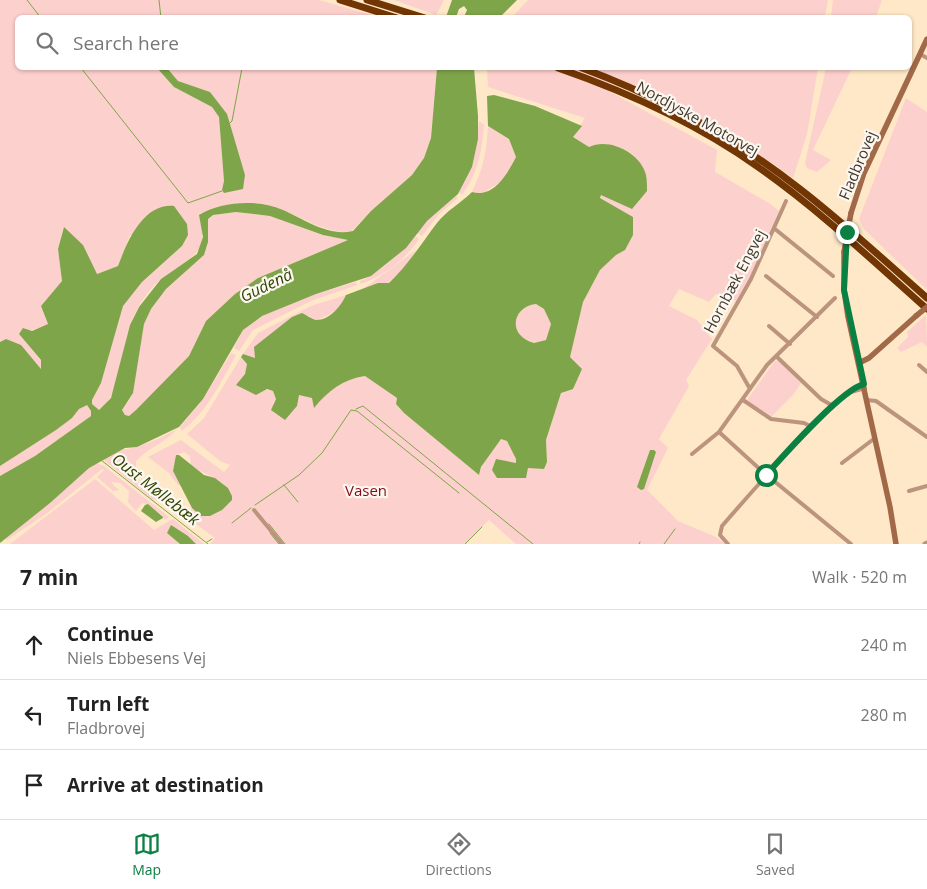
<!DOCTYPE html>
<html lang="en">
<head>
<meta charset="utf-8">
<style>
  body { margin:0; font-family:"Open Sans",sans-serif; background:#f2f2f2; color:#222 }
  .stop { position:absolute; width:15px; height:15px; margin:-11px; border:4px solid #0b8043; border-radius:50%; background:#fff }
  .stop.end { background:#0b8043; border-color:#fff; box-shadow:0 1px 5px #0008 }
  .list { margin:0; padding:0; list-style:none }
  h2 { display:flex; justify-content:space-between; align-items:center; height:65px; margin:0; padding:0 20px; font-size:21px }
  h2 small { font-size:16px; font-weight:400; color:#767676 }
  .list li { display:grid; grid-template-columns:32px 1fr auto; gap:15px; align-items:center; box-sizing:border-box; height:70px; padding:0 20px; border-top:1px solid #e0e0e0 }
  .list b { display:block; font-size:19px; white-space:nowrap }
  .list p { margin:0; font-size:16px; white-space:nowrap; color:#767676 }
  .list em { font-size:16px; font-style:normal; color:#767676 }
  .icon { flex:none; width:28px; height:28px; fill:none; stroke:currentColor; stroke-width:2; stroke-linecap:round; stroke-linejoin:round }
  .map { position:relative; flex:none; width:927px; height:544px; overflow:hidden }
  .search { position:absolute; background:#fff; box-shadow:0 1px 4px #0004; left:15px; right:15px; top:15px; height:55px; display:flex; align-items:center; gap:12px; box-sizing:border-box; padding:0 18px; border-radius:8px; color:#767676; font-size:19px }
  .sheet { height:275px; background:#fff }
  nav { display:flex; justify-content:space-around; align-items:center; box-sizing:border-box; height:70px; border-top:1px solid #e0e0e0; background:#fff; font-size:14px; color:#767676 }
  nav a { display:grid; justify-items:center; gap:2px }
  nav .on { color:#0b8043 }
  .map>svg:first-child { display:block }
  .green { fill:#fcd0cc }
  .water { fill:#7fa54a; fill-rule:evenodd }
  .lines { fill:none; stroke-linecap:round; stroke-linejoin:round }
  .stream { stroke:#7fa54a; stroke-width:1 }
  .minor { stroke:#bc947e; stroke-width:4 }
  .tertiary { stroke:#bc947e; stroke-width:5 }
  .secondary { stroke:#a26948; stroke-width:5.5 }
  .motorway { stroke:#723504; stroke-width:7 }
  .secondary-bridge { stroke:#a26948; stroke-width:5.5 }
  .route { stroke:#0b8043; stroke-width:6 }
  .labels { text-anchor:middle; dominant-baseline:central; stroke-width:4.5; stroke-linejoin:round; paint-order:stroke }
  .street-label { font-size:15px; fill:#42392d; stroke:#fcf8f1 }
  .park-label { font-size:15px; fill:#890815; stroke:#fcf8f1 }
  .water-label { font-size:16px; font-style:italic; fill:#2d4400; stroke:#fcf8f1 }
</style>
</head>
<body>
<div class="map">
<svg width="927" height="544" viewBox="0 0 927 544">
  <rect width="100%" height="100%" fill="#fee8c8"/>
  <path class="green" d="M 0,0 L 319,0 L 379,17 L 18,18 L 18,68 L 157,68 L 174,87 L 212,107 L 219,117 L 224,181 L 222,190 L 245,175 L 234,143 L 210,92 L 178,81 L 167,68 L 437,68 L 431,138 L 424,158 L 412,175 L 371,211 L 351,232 C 324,233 305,218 282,210 C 257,201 221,200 199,215 C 209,253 195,254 168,274 C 151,285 136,307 130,326 C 120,354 123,391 99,411 L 92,404 L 92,400 L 101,383 L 123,306 L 142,282 L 182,246 L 130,235 L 118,266 L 96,274 L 83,245 L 63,228 L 58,249 L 62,281 L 41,306 L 48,325 L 19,334 L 41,361 L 41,370 L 6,339 L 0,342 Z
    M 394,0 L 444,0 L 436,15 Z
    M 528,0 L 828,0 L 825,17 L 512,17 Z
    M 833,0 L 882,0 L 876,17 L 831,17 Z
    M 487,68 L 818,68 L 807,134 L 793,178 C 735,136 678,105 613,76 L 605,89 L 717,150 L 715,172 L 769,203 L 779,211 L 751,275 L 736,301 L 716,294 L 709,302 L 679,289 L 669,306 L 697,320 L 712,339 L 686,380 L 689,386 L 659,439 L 668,448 L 647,490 L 678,521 L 716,537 L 725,544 L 516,544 L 489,520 L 464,544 L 210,544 L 215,538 L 182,514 L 192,508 L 210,516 C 221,512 225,506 232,496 C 226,479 205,475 191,466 L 190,456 L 184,452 L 176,455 L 173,471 L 182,486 L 178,485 L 169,473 L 148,457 L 181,440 L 224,472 L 230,465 L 220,461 L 187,434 L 204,418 L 241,357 L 248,364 L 245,374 L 236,385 L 273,391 L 276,399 L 272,404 L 299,395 L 313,398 L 314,407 C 328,391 343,379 365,376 L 397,398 L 396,404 L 404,413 L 479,475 C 483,461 491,450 501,439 L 507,441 L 516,459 L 516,464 L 496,459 L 528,468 L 547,462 L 546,440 L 561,393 L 583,302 L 600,270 L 616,255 L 625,250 L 633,217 L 600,198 L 601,194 L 643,167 C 639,163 636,157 632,154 C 622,146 601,141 589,147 L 573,137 L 585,118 L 488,87 Z
    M 826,68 L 852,68 L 813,150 L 831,160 L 817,172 L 807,168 L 805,163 Z
    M 906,98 L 927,112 L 927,290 L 863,228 L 859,219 Z
    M 479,121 L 484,125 C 482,151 478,173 462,195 L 459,192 L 472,167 Z
    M 488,126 L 509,139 L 516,157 L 502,181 L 480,195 L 472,192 C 483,169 487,151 488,126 Z
    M 456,196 L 458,198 L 439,214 L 422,236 L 417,233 L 427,221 Z
    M 236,212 L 270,216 L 323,235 L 348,240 L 258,278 L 235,294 L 206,321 L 189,356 L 136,410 L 129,416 L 125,415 L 122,410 L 132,395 L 144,324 L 151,309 L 166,289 L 204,255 L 208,242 L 208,219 L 213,215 Z
    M 416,236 L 419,239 C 407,258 382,277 361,284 L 360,281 C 377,275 404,250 416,236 Z
    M 416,250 L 409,263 L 388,283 L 378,283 L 363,289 Z
    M 356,282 L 357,285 L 311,301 L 253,330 L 239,351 L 234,348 L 243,330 L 255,319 L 316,294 Z
    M 346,295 L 337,311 L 317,320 L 302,313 L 292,317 L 255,347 L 255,358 L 243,354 L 258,333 L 311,306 Z
    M 536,304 L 544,309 L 551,324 L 546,340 L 534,343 C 506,335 513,306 536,304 Z
    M 926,315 L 927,347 L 922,342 L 901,352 L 897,348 L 908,337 L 907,332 Z
    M 231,353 L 236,355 C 221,382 207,412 182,431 L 180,427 L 203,399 Z
    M 775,361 L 779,361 L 801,383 L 793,395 L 771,417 L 747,400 Z
    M 86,404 L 91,411 L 91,416 L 35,456 L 0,476 L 0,466 L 72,418 L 78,409 Z
    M 177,429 C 165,443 148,448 136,461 L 136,477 L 159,497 L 157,500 L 152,499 L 104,460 C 112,450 125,450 136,447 C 150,443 164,436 177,429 Z
    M 96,463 L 104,466 L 169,517 L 164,520 L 163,516 L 148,504 L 142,503 L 136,511 L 128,502 L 129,491 L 120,483 L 112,482 L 113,485 L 119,490 L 113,491 L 97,477 L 104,470 L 102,469 L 46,514 L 7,540 L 5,539 L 50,503 L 82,472 Z
    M 95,479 L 154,530 L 173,519 L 204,544 L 196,544 L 189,537 L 167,533 L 180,544 L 10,544 Z"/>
  <path class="water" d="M 452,0 L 517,0 L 500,17 L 464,17 L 467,10 L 464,6 L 459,9 L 456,17 L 446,17 Z
    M 157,68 L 167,68 L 178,81 L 210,92 L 227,114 L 245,175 L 243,189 L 224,193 L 222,190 L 224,181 L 219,117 L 212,107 L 174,87 Z
    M 437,68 L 474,68 L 478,116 L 478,139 L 472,167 L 458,194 L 427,221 L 406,248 L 371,276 L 316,294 L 262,316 L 243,330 L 203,399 L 179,427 L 137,447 L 125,448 L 89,468 L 50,503 L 0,543 L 0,476 L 35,456 L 91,416 L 91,411 L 87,405 L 79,409 L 72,418 L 56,430 L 0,466 L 0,342 L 6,339 L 21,345 L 41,369 L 41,360 L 19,334 L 23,328 L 32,331 L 48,324 L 41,306 L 62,281 L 58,249 L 64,227 L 83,245 L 97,274 L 118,266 C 127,242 143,203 174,206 L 187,224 L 188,235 L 182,246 L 142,282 L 123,306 L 101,383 L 92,400 L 92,404 L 99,410 L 111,398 L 130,325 L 139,307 L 161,279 L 197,254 L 203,237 L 199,215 C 221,201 259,199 283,210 C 304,219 328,237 353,231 L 371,211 L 412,175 L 424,158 L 431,138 ZM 236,212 L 270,216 L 323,235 L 348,240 L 258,278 L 235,294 L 206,321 L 189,356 L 136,410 L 129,416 L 125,415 L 122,410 L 133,393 L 144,324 L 151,309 L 166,289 L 204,255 L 208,242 L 208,219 L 213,215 Z
    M 494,95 L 535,106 L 582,126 L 573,137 L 589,147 C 609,137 641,153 646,175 C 647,180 647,186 647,191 L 632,209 L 601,195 L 600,198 L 633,217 L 633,235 L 625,250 L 616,255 L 600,270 L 583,302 L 570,357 L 582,369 L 573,389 L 561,393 L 546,440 L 547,462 L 544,469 L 528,468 L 526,478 L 497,478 L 492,470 L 496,459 L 516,463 L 516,459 L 507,441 L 501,439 L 481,467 L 479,475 L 404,413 L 396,404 L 397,398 L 365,376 C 343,379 328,391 314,408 L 312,398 L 299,395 L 297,406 L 285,420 L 271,410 L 276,399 L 273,391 L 267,389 L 256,395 L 236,385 L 245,374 L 247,364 L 241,357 L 243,354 L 255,358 L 254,347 L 292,317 L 302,313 C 306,315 312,319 316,320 C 330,320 341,306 346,295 L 378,283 L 389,283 C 408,265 421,244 437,223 C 446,211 461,203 472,192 C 494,198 507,174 516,157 L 509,139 L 488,126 L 487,96 ZM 536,304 L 544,309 L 551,324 L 546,340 L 534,343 C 506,335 513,306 536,304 Z
    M 650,450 L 654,450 L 656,452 L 644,489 L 641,490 L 637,487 Z
    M 176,455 L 179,455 L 204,475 L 215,478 L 228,488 L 232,496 L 232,500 L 222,510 L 210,516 L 201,516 L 192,508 L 173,471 Z
    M 148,504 L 163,517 L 163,518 L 156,522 L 141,511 L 145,505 Z
    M 171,525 L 188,536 L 196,544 L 180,544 L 167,533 Z"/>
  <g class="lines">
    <path class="stream" d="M 27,0 L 41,18
      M 159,0 L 161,18
      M 81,68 L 188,203 L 222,191
      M 229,124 L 232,121 L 242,68
      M 356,409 L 363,406 L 533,544
      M 101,460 L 208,544
      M 284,485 L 298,502
      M 255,505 L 299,475 L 322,453 L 351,410 L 357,411 L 459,493
      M 232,523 L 251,508
      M 269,524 L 285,544
      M 270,533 L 279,544
      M 207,542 L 212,539
      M 465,544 L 482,527
      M 639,544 L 640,542
      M 664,544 L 675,529"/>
    <path class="minor" d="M 920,54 L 927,58
      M 775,229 L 833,276
      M 766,276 L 817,317
      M 769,326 L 790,344
      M 777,357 L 821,399 L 833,406
      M 919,365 L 927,372
      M 750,389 L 737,366 L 713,346 L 751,279 L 786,201
      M 851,392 L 865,388
      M 743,400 L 771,419 L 804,423 L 812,427
      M 867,400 L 876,401 L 927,437
      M 719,432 L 763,472 L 851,544
      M 692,454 L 719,432 L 767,365 L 835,298
      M 842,463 L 875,438
      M 909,491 L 927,486
      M 254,510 L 282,544
      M 728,544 L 720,535 L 722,526 C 754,489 785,454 819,420 C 831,408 847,388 864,384"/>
    <path class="tertiary" d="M 925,544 L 927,543"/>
    <path class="secondary" d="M 851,213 L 864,173 L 927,39
      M 844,252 L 844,290 L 848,317 L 890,507 L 896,544
      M 859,363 L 869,358 L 916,316"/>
    <path class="motorway" d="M 340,0 L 397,18
      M 367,0 L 425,18
      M 558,68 C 627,92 698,124 758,167 C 818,209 872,260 927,309
      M 582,68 C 660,97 735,138 800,189 C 844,223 885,261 927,298"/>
    <path class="secondary-bridge" d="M 844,252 L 851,213
      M 916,316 L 927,307"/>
  </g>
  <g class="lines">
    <path class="route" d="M 766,475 C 784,455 841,390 864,384 L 844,290 L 847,232"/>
  </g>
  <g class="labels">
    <g class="street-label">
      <text transform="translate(698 118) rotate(29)">Nordjyske Motorvej</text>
      <text transform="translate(857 165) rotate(-67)">Fladbrovej</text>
      <text transform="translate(734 281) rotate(-62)">Hornbæk Engvej</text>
    </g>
    <g class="park-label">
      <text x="366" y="490">Vasen</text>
    </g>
    <g class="water-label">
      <text transform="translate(266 285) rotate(-26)">Gudenå</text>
      <text transform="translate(156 489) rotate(38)">Oust Møllebæk</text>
    </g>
  </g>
</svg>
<div class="stop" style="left:766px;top:475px"></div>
<div class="stop end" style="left:847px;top:232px"></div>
<div class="search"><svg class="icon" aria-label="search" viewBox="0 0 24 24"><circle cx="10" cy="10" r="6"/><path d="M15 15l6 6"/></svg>Search here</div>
</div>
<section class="sheet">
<h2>7 min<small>Walk · 520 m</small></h2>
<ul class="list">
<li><svg class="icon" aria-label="ahead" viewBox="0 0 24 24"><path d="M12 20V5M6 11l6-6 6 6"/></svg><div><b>Continue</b><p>Niels Ebbesens Vej</p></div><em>240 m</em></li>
<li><svg class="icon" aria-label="left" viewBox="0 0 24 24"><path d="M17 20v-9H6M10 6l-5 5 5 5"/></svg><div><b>Turn left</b><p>Fladbrovej</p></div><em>280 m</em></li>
<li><svg class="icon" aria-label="arrive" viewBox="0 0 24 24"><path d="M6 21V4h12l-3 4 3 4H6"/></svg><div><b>Arrive at destination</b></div></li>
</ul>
</section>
<nav>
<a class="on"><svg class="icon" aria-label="map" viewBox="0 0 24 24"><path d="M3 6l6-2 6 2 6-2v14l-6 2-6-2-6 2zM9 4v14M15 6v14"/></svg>Map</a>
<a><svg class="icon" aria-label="directions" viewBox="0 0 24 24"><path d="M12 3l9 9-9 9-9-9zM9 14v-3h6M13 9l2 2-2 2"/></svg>Directions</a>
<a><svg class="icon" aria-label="saved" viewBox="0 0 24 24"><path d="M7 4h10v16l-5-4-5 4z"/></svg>Saved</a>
</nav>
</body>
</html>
